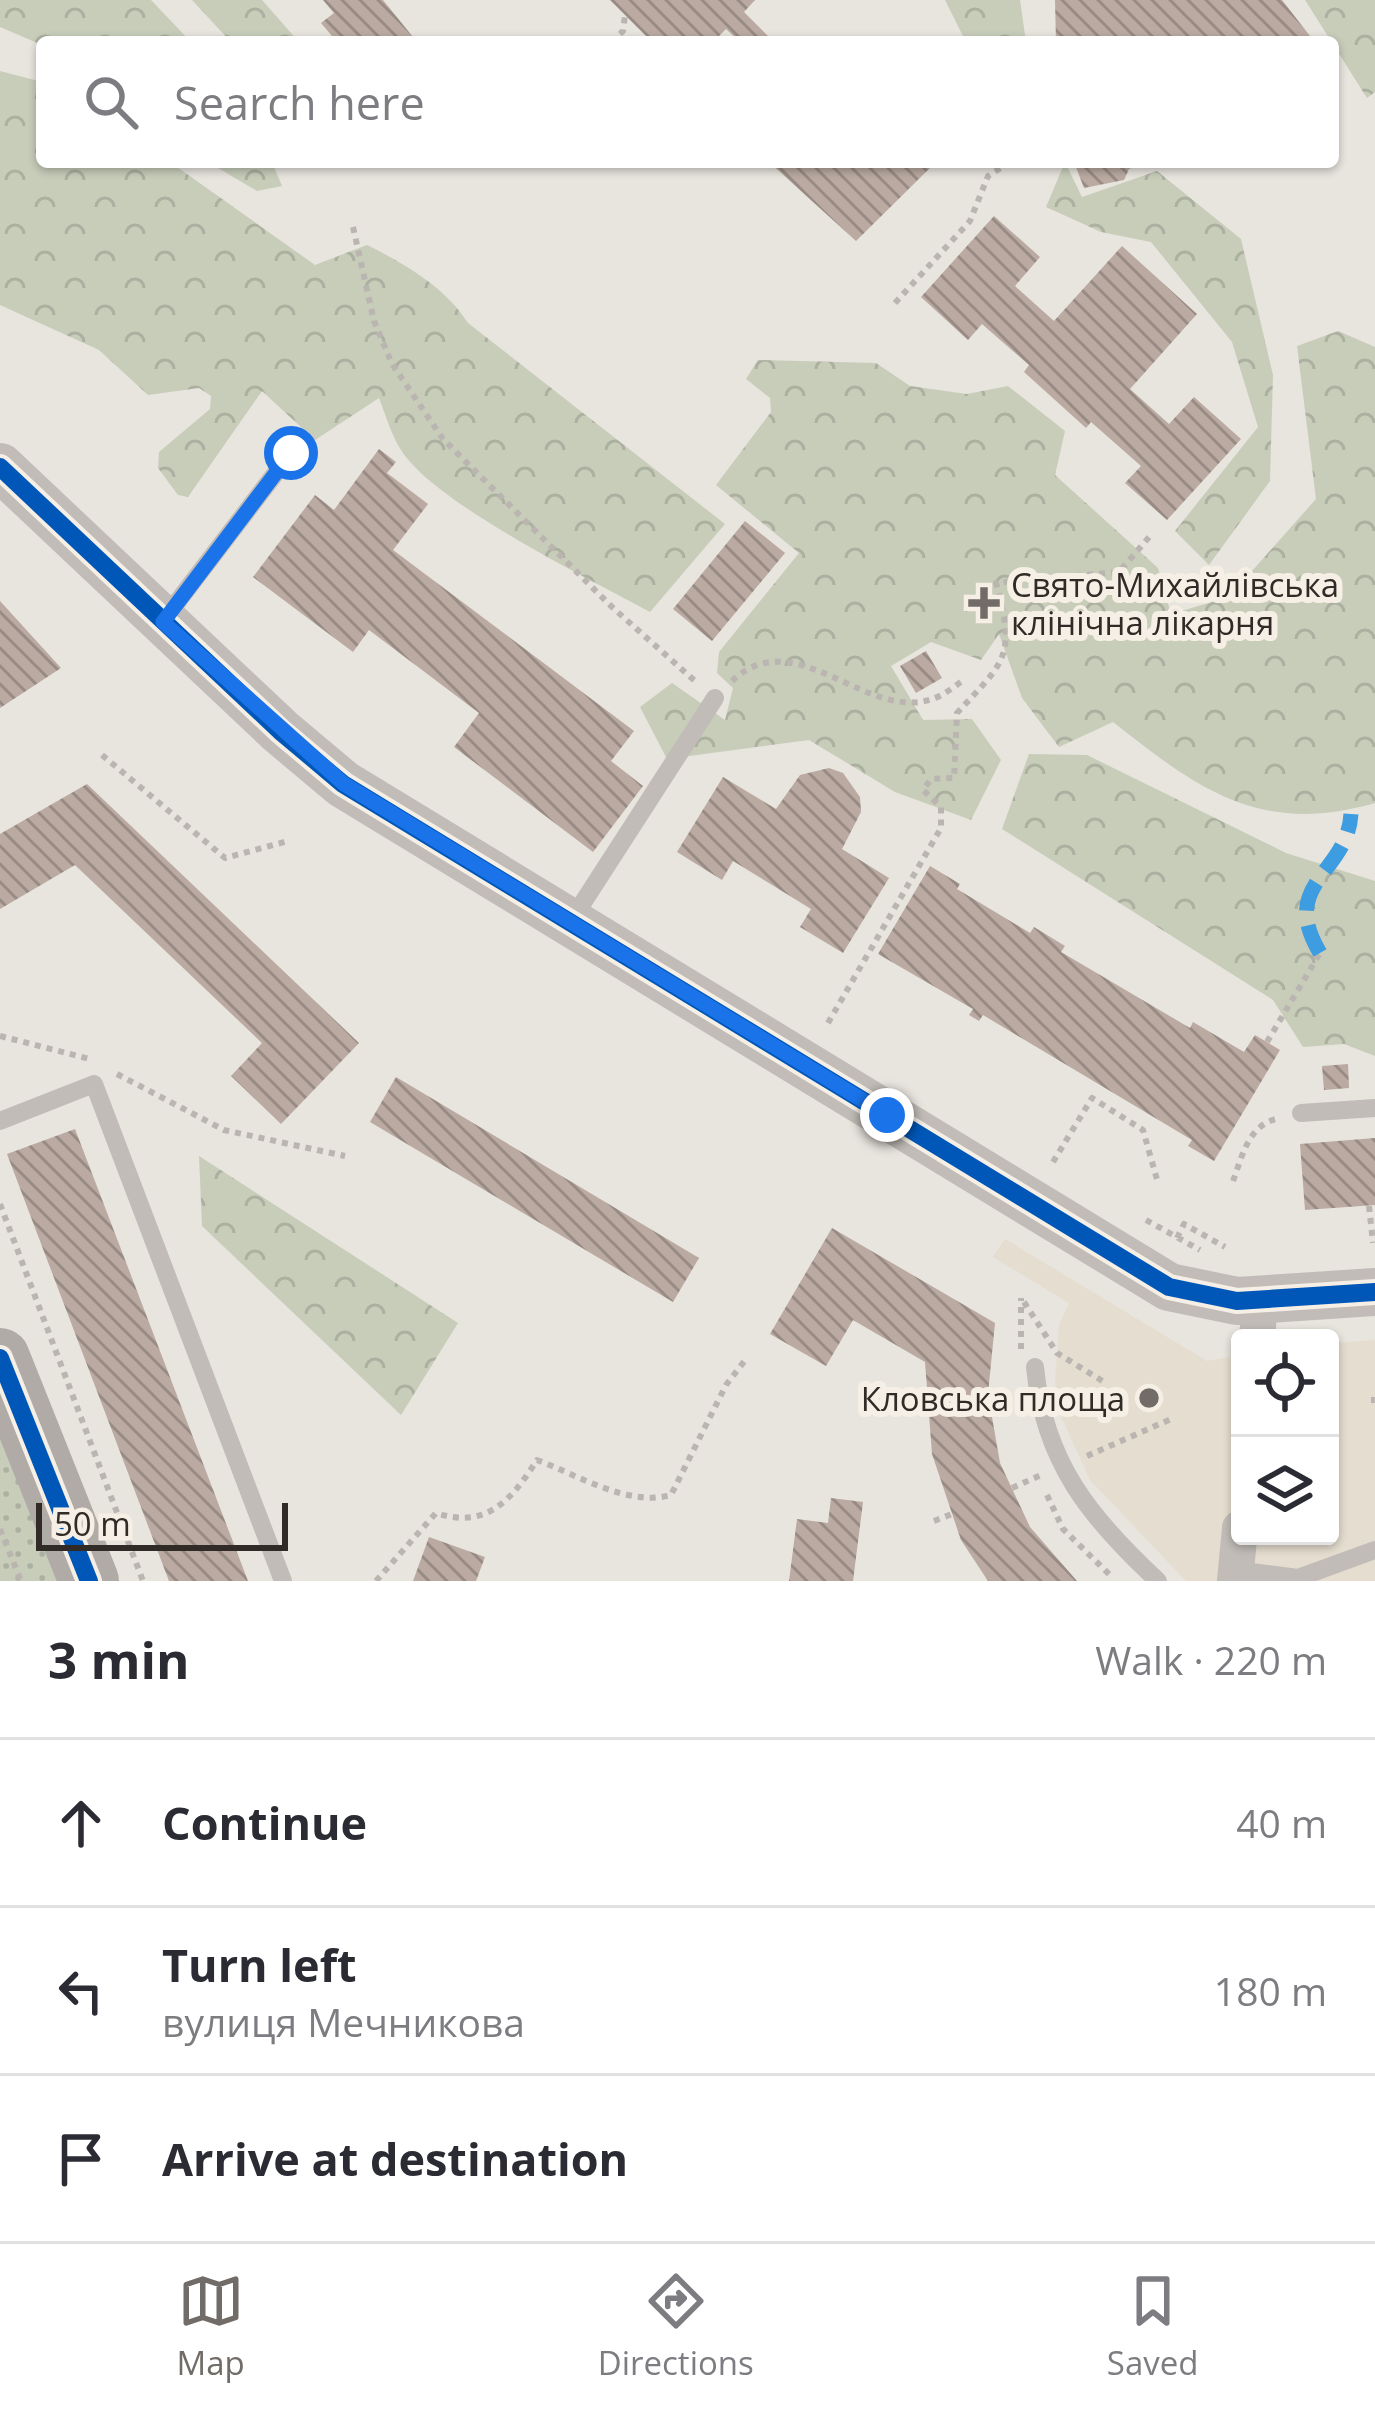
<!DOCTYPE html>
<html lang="en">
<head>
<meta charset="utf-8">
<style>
  body { margin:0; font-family:"Open Sans",sans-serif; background:#f2f2f3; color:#2b2b33 }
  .controls { position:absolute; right:36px; bottom:36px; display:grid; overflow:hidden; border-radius:12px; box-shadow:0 3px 9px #0004 }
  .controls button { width:108px; height:108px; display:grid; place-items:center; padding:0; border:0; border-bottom:3px solid #e1e1e2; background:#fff; color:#2b2b33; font:60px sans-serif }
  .scale { position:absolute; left:36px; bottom:30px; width:252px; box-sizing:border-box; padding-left:12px; border:6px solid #312b27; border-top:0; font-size:33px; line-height:42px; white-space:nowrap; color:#312b27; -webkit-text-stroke:9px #f6efe5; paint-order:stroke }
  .stop { position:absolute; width:36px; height:36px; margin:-27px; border:9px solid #1a73e8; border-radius:50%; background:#fff }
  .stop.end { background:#1a73e8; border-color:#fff; box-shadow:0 3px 12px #0008 }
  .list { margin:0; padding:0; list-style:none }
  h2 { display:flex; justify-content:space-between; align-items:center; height:156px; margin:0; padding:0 48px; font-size:51px }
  h2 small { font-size:39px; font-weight:400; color:#7c7c81 }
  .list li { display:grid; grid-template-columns:78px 1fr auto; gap:36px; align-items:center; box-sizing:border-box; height:168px; padding:0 48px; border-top:3px solid #e1e1e2 }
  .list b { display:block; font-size:45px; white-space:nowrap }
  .list p { margin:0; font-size:39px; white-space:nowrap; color:#7c7c81 }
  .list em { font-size:39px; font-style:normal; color:#7c7c81 }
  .icon { flex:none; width:66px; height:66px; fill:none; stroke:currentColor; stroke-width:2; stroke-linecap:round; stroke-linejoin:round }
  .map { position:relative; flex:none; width:1375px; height:1581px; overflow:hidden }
  .search { position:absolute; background:#fff; box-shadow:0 3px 9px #0004; left:36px; right:36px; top:36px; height:132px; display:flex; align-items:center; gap:30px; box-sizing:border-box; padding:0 42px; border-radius:12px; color:#7c7c81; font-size:45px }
  .sheet { height:660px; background:#fff }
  nav { display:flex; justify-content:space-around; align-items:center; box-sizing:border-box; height:168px; border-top:3px solid #e1e1e2; background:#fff; font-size:33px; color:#7c7c81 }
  nav a { display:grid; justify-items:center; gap:6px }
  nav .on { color:#716c67 }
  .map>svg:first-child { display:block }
  .grass { fill:url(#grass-dots) }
  .forest { fill:url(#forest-crowns) }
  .plaza { fill:#e5ddcf }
  .building { fill:url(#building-back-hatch) }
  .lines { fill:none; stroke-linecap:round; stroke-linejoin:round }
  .path { stroke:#bab5b0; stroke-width:6; stroke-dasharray:6 6; stroke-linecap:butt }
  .service { stroke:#c1bcb7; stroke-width:18 }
  .minor { stroke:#c1bcb7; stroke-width:36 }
  .tertiary { stroke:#c1bcb7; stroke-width:48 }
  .primary { stroke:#b0aba6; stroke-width:60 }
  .quiet { stroke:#3e9ce0; stroke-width:15; stroke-dasharray:30 15; stroke-linecap:butt }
  .cycleway-casing { stroke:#f6efe5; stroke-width:26 }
  .cycleway { stroke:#0057b8; stroke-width:18 }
  .route { stroke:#1a73e8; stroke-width:15 }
  .poi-dot { fill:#716c67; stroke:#f6efe5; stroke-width:4.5 }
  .labels { text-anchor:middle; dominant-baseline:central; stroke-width:12; stroke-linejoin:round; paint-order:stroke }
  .poi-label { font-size:33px; fill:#312b27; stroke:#f6efe5; text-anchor:start }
</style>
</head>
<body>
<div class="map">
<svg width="1375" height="1581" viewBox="0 0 1375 1581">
  <defs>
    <pattern id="grass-dots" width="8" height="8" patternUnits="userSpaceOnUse" patternTransform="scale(3)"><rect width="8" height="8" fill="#c8cdba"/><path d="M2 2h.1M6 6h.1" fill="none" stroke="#acb0a0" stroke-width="1.8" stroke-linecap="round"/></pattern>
    <pattern id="forest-crowns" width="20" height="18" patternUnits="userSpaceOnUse" patternTransform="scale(3)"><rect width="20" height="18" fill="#c8cdba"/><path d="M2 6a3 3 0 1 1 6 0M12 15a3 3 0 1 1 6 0" fill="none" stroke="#acb0a0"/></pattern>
    <pattern id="building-back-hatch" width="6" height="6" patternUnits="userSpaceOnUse" patternTransform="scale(3)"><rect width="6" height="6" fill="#baaaa2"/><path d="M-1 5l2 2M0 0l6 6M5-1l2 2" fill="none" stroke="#988b84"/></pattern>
  </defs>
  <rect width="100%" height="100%" fill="#e8e4de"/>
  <path class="grass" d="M 0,1425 L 60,1581 L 0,1581 Z"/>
  <path class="forest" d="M 0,0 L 151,0 L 191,42 L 42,45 L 0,27 Z
    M 192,0 L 262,0 L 299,42 L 231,42 Z
    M 945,0 L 1020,0 L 1026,42 L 966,42 Z
    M 1305,0 L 1375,0 L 1375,92 L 1367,98 Z
    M 0,71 L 42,82 L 42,162 L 170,162 L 315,265 L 367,245 C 405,264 445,287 468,323 L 725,524 L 650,612 C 591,580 434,503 401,450 C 391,434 386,416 379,398 L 315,440 L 262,391 L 188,497 L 178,495 L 158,468 L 159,452 L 210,409 L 211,396 L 199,388 L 148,395 L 99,350 L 0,305 Z
    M 208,162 L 272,162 L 282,186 L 257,191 Z
    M 1065,162 L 1082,197 L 1157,171 L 1241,239 L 1273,375 L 1270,481 L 1209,565 L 1175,531 L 1258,427 L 1232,342 L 1151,242 L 1101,232 L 1046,207 Z
    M 1338,331 L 1375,347 L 1375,803 C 1261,836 1199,790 1113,722 L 1059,747 L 1022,698 L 999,634 L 981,660 L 931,642 L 891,666 L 923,720 L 972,719 L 1001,760 L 971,820 L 895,792 L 809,740 L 667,759 L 640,707 L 672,683 L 725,720 L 733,688 L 717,673 L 719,652 L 799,553 L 716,485 L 771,412 L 770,398 L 746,379 L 758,360 L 876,363 L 910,386 L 967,394 L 1008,386 L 1065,431 L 1055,475 L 1158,568 L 1171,614 L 1229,597 L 1316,499 L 1297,346 Z
    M 1029,754 L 1087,755 L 1286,853 L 1375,881 L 1375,1056 L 1344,1044 L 1303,1047 L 1273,1000 L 1002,829 Z
    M 199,1156 L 458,1323 L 401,1415 L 202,1226 Z"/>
  <path class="plaza" d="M 1005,1239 L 1207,1361 L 1240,1355 L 1240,1536 L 1330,1536 L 1330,1343 L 1375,1340 L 1375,1581 L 1186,1581 L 1090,1480 L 1060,1414 L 1055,1382 L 1059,1325 L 1069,1303 L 993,1257 Z"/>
  <path class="building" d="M 323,0 L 383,0 L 417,42 L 337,42 L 321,23 L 334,13 Z
    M 610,0 L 755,0 L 744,12 L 774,42 L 740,42 L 726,29 L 713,42 L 652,42 Z
    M 1055,0 L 1282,0 L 1310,36 L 1303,42 L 1056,42 Z
    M 769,162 L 926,162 L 931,167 L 856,241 Z
    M 1074,162 L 1146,162 L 1129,169 L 1124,180 L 1084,188 Z
    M 994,216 L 1040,257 L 1015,286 L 1054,321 L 1122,246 L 1197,314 L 1130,389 L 1169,424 L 1194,397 L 1241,439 L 1167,520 L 1125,483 L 1141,466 L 1091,422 L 1086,428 L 1024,372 L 1029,365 L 982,324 L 968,340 L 921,297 Z
    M 379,449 L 396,462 L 387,473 L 428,504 L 393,550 L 634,731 L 611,761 L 643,786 L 593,852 L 454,747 L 479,713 L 369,630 L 353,652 L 253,577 L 315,495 L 334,510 Z
    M 745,521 L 785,553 L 712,641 L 673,609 Z
    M 0,601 L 61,668 L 0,708 Z
    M 926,651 L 942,678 L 916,693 L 900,666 Z
    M 829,768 L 843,773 L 860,797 L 861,812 L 842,849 L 889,878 L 843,953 L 800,927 L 811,909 L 733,861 L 722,880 L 677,852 L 723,777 L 776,809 L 800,775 Z
    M 87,784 L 359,1043 L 281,1124 L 231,1076 L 262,1043 L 75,865 L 0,909 L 0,834 Z
    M 930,866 L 960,884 L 957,889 L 1030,933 L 1034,927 L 1065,946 L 1061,952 L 1190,1028 L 1193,1022 L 1244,1052 L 1255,1035 L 1280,1050 L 1214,1161 L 1188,1146 L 1192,1140 L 983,1015 L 979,1021 L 969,1015 L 973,1009 L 878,954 Z
    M 1348,1064 L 1349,1088 L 1324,1090 L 1322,1066 Z
    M 396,1077 L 699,1258 L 673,1302 L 370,1122 Z
    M 75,1129 L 248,1581 L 169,1581 L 7,1154 Z
    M 1375,1138 L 1375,1205 L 1305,1210 L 1300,1144 Z
    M 832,1228 L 995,1323 L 988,1394 L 1000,1463 L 1030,1527 L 1077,1581 L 988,1581 L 961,1540 L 932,1454 L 925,1362 L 853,1320 L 826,1366 L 770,1334 Z
    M 831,1498 L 863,1502 L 853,1581 L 789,1581 L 797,1519 L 828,1523 Z
    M 429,1537 L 485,1557 L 476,1581 L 413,1581 Z"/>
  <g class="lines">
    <path class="path" d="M 611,42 L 623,31 L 625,15
      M 353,227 L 374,321 L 392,364 L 443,439 L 612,607 L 696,682
      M 895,303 L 970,221 L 988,176 L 1010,162
      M 732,681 C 795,621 866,722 932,699 C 943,696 955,686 965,679
      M 102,755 L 225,858 L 288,841
      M 828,1023 L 941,828 L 941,807 L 923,790 L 931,779 L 954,778 L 957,713 C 1006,660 1016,657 996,583 L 1119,572 L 1150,536
      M 0,1036 L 90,1059
      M 1267,1042 L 1320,953
      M 117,1074 L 224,1130 L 345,1156
      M 1053,1162 L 1092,1098 L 1143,1130 L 1158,1183
      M 1233,1181 C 1242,1157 1248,1126 1276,1119
      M 0,1204 L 143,1581
      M 1369,1206 L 1373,1243
      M 1146,1220 L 1200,1250
      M 1177,1238 L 1184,1224 L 1225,1247
      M 1024,1302 L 1057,1353 L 1104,1382
      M 1021,1349 L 1021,1298
      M 1371,1400 L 1375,1400
      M 1087,1456 L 1171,1419
      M 1012,1488 L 1041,1475
      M 1047,1495 L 1063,1529 L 1112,1577
      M 934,1521 L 952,1514
      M 0,1529 L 21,1581
      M 376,1581 L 436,1513 C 487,1530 512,1499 537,1460 C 578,1475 628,1507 671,1495 L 726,1385 L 746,1359"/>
    <path class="service" d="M 165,618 L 291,453
      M 571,921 L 715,698
      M 1301,1113 L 1375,1108
      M 0,1121 L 94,1084 L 283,1581
      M 1035,1367 C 1044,1462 1090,1518 1158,1581
      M 1236,1570 L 1298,1578 L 1375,1550"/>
    <path class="minor" d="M 1257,1338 L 1260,1302
      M 1235,1581 L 1240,1528"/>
    <path class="tertiary" d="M 0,467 L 280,731 L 343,784 L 1169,1287 L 1237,1301 L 1375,1292"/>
    <path class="primary" d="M 0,1358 L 89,1581"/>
    <path class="quiet" d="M 1320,953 C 1278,882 1347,875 1351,814"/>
    <defs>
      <path id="cycleway" d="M 0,467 L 280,731 L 343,784 L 1169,1287 L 1237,1301 L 1375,1292
        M 0,1358 L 89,1581"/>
    </defs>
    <use href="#cycleway" class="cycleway-casing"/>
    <use href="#cycleway" class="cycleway"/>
  </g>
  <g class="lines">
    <path class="route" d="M 291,453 L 163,622 L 344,784 L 887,1115"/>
  </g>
  <g class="poi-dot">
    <path d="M978 585h12v12h12v12h-12v12h-12v-12h-12v-12h12z"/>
    <circle cx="1149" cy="1398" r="12"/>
  </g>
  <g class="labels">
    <g class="poi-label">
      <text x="1011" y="584">Свято-Михайлівська<tspan x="1011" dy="38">клінічна лікарня</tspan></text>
      <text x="1125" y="1398" text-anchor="end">Кловська площа</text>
    </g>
  </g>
</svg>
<div class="controls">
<button><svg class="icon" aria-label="locate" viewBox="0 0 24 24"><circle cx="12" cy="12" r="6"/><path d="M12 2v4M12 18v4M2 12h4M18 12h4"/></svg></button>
<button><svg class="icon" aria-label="layers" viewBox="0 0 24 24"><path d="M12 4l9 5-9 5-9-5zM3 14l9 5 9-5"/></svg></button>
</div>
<div class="scale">50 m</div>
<div class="stop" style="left:291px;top:453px"></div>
<div class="stop end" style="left:887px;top:1115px"></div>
<div class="search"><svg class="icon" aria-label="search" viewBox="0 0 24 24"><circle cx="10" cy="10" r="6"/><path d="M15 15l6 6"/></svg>Search here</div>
</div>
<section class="sheet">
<h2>3 min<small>Walk · 220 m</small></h2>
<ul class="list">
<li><svg class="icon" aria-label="ahead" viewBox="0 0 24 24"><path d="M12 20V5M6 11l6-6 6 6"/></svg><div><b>Continue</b></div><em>40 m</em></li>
<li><svg class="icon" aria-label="left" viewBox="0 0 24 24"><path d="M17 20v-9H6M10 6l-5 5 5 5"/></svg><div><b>Turn left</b><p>вулиця Мечникова</p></div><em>180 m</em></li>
<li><svg class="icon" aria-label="arrive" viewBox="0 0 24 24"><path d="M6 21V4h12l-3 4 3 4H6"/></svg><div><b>Arrive at destination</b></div></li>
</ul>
</section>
<nav>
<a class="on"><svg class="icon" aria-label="map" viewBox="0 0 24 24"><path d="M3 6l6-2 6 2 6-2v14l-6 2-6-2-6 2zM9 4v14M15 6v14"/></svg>Map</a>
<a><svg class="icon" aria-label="directions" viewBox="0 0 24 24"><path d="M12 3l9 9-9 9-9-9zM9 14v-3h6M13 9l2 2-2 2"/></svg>Directions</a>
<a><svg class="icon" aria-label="saved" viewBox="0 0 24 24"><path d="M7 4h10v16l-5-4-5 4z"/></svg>Saved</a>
</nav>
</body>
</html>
